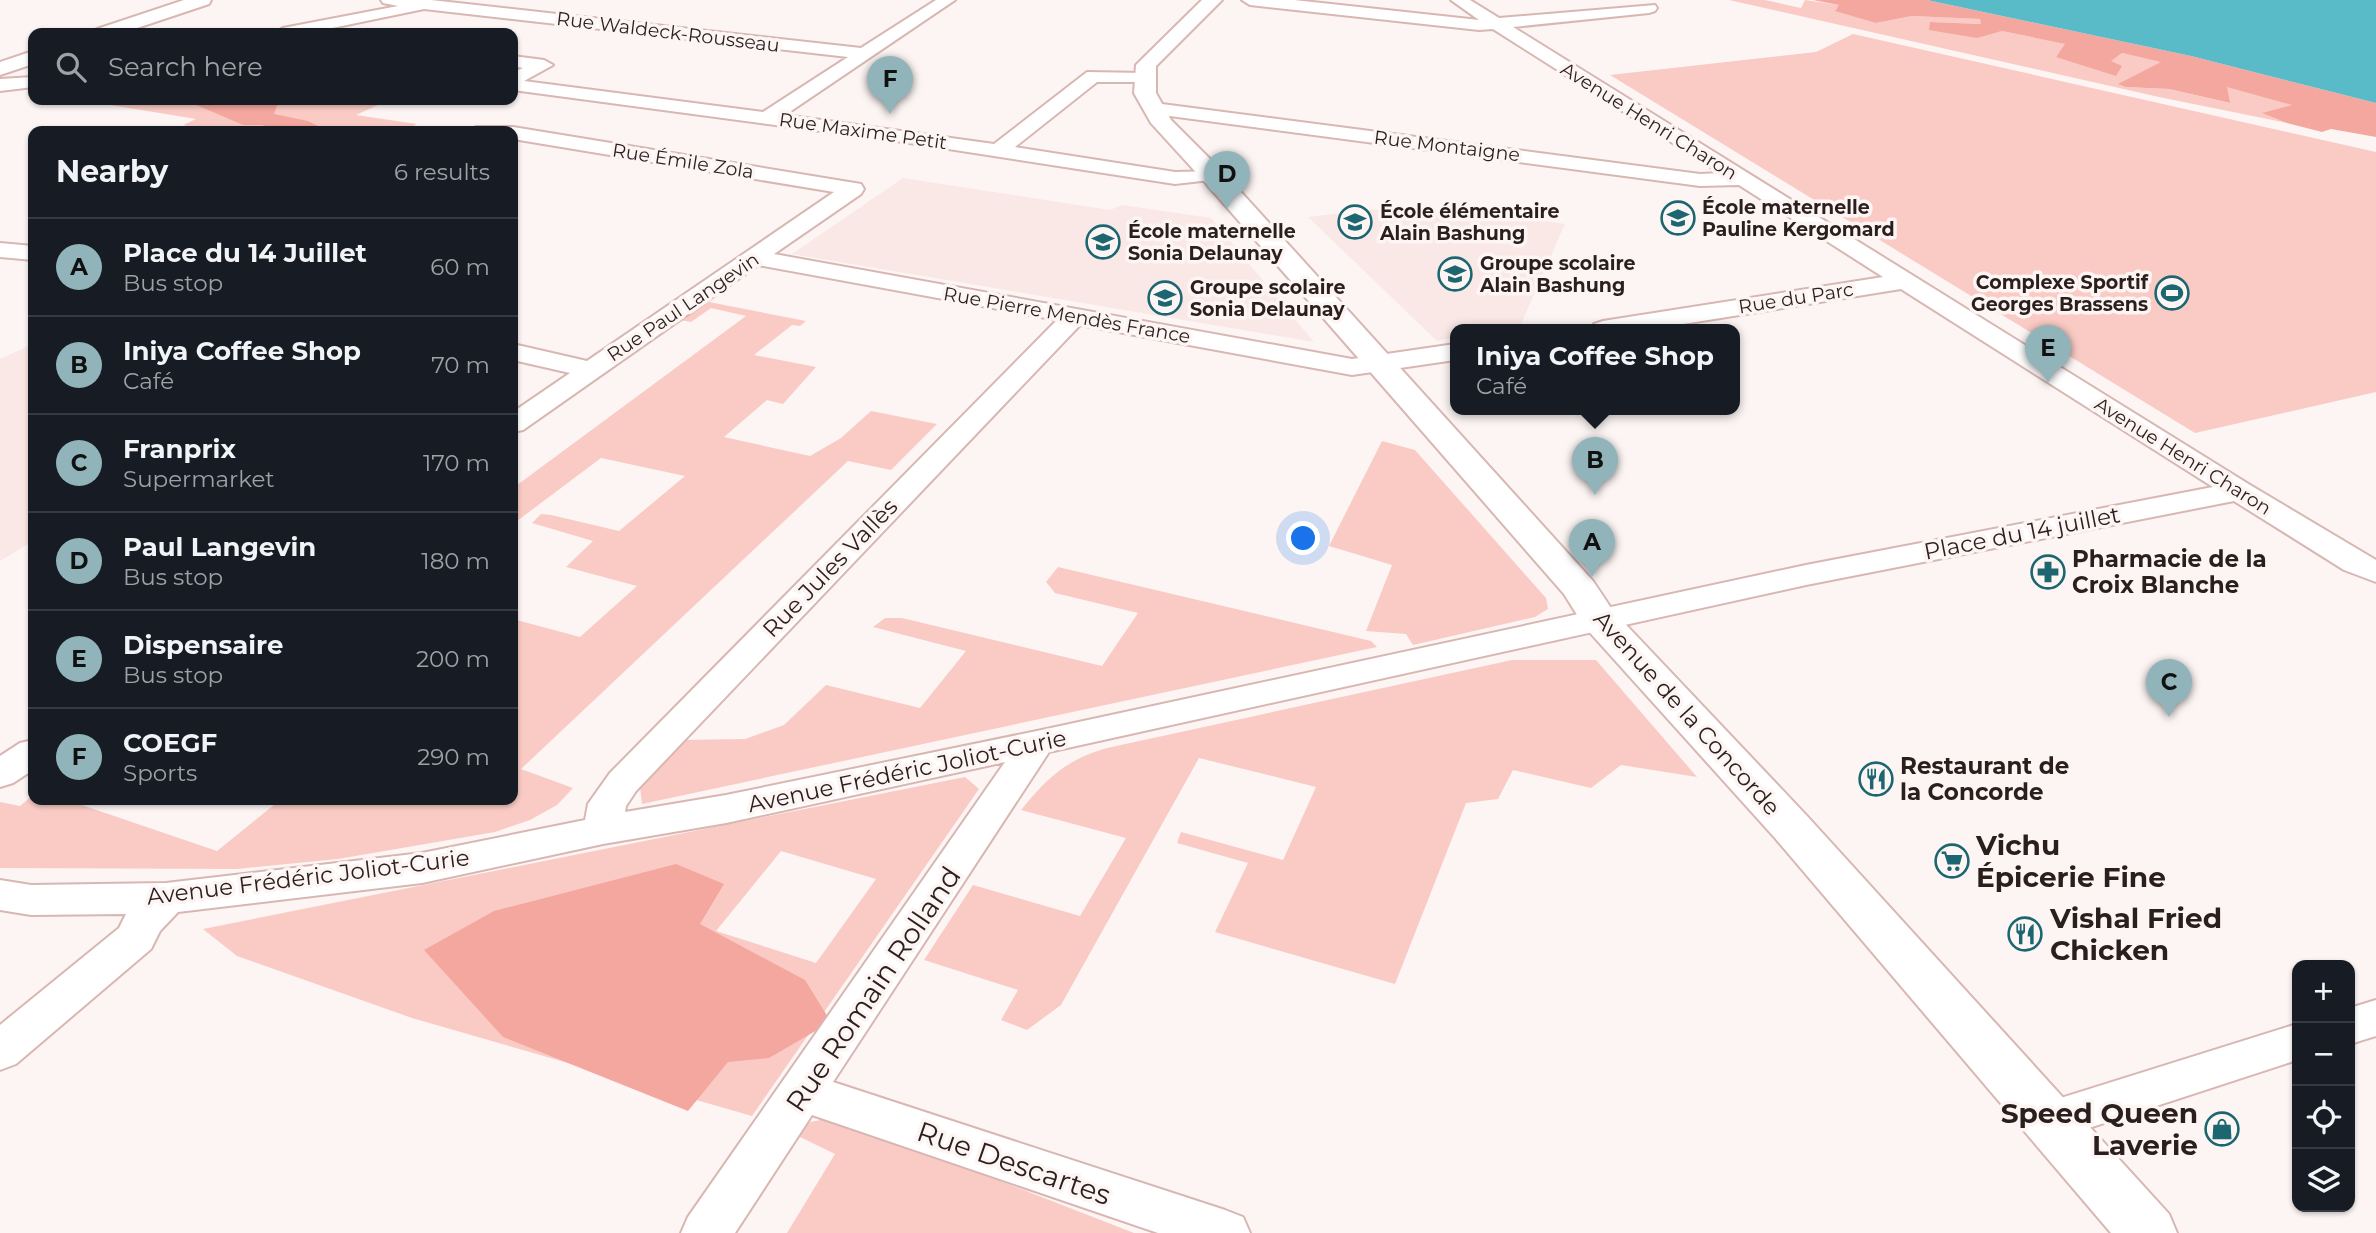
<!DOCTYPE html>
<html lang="en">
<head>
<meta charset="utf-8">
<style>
  body { margin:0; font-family:Montserrat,sans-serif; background:#242831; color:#f1f3f6 }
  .controls { position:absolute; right:21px; bottom:21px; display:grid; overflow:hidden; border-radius:14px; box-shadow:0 2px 5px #0004 }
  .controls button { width:63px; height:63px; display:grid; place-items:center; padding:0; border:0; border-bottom:2px solid #363941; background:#171b24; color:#f1f3f6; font:35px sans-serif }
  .you { position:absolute; left:1304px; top:539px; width:24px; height:24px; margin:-18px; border:5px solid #fff; border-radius:50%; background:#1a73e8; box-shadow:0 0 0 10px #1a73e833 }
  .badge { display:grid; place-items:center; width:46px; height:46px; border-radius:50%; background:#91b4ba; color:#111; font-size:23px; font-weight:700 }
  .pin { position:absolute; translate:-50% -58px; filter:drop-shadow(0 2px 4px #0008) }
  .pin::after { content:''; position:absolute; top:37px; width:24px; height:21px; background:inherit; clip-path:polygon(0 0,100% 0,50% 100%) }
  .popup { position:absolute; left:1450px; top:324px; width:290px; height:91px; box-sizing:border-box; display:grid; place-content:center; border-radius:14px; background:#171b24; filter:drop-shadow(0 2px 5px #0005); font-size:23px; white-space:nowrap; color:#9ea1a6 }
  .popup b { font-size:26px; color:#f1f3f6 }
  .popup::after { content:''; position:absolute; left:50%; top:100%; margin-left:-14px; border:14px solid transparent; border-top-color:#171b24 }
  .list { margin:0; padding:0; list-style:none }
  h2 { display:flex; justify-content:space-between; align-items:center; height:91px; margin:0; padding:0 28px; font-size:30px }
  h2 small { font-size:23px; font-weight:400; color:#9ea1a6 }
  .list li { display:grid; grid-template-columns:46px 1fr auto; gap:21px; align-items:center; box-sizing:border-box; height:98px; padding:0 28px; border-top:2px solid #363941 }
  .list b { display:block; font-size:26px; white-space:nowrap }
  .list p { margin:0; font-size:23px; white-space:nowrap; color:#9ea1a6 }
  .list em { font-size:23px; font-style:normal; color:#9ea1a6 }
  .icon { flex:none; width:38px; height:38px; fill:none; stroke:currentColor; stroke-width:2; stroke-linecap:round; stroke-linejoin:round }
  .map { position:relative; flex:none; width:2376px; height:1233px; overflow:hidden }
  .search { position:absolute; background:#171b24; box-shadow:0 2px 5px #0004; left:28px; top:28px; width:490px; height:77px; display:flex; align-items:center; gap:18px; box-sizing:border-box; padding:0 24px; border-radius:14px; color:#9ea1a6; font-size:26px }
  .panel { position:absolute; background:#171b24; box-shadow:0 2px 5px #0004; left:28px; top:126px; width:490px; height:679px; border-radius:14px }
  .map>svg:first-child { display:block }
  .built { fill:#fae8e6 }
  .green { fill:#facbc5; fill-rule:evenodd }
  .forest { fill:#f4a79e }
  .water { fill:#59bac8 }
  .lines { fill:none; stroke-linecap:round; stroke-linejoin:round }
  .street-casing { stroke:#d8b7b3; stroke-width:4 }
  .secondary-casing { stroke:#d8b7b3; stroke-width:4 }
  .street { fill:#fff; fill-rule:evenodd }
  .secondary { fill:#fff; fill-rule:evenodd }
  .labels { text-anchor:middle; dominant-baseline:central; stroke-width:7; stroke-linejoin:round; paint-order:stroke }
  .far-street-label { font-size:19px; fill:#2b1f1d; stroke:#fcf5f4 }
  .far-poi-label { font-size:19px; font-weight:bold; fill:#2b1f1d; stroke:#fcf5f4; text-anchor:start }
  .street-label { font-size:23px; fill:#2b1f1d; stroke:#fcf5f4 }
  .poi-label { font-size:23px; font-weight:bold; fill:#2b1f1d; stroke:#fcf5f4; text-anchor:start }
  .near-poi-label { font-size:28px; font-weight:bold; fill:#2b1f1d; stroke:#fcf5f4; text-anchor:start }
  .near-street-label { font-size:28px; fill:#2b1f1d; stroke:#fcf5f4 }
</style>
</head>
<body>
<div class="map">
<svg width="2376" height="1233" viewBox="0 0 2376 1233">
  <rect width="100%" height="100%" fill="#fcf5f4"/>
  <path class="built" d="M 903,178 L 1110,210 L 1122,205 L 1211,218 L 1314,342 L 792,254 Z
    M 1385,208 L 1457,219 L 1465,209 L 1565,224 L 1521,324 L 1496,329 L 1455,329 L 1455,337 L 1437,341 L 1308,217 Z
    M 33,344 L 33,541 L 0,561 L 0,359 Z"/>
  <path class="green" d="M 1729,0 L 1765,0 L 1801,8 L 1805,0 L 1840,5 L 1835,10 L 1876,23 L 1912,16 L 1980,19 L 1982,24 L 1930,22 L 1993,33 L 2002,31 L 2066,44 L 2056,57 L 2110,61 L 2122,53 L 2163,62 L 2126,87 L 2169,89 L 2229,103 L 2226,86 L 2293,105 L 2263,113 L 2287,123 L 2159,97 Z
    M 1853,34 L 2376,152 L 2376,392 L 2195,433 L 1610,75 L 1816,52 Z
    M 80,100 L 389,100 L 356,115 L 417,124 L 404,131 L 214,131 L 183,125 L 196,119 Z
    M 709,302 L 806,321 L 800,326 L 792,325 L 754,355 L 816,367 L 783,404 L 767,400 L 724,437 L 810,456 L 841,438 L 871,411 L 937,424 L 891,470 L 848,461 L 521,769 L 573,788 L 557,805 L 530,820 L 495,832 L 338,859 L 237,869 L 0,868 L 0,802 L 20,806 L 33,795 L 33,800 L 76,800 L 73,802 L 217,851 L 280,800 L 513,800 L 513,619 L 580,637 L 637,586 L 566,567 L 593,541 L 532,523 L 541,514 L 551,515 L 619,531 L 685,476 L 601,458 L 513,524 L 513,488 L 746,316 L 711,308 L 691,322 L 680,320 Z
    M 1382,441 L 1415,450 L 1546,598 L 1548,609 L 1535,617 L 1413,645 L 1406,634 L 1366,631 L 1392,565 L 1329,546 Z
    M 1058,567 L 1371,641 L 1377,647 L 642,804 L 640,787 L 682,740 L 745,739 L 784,725 L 826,685 L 920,708 L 966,651 L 873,627 L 885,618 L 902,618 L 1102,666 L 1138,613 L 1055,593 L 1046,582 Z
    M 1512,660 L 1596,660 L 1697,777 L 1621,765 L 1591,788 L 1513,770 L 1498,799 L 1466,803 L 1395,984 L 1215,932 L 1248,863 L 1177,843 L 1181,832 L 1283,860 L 1316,787 L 1199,758 L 1061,1005 L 1027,1030 L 1001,1020 L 1018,990 L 924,960 L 973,885 L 1080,916 L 1126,838 L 1021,810 C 1048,777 1066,760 1107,748 Z
    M 965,777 L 979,789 L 752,1116 L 412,1018 L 237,956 L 203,929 ZM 781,851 L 876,879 L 816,963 L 716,931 Z
    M 837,1117 L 1134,1233 L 787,1233 L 835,1154 L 798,1136 L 810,1122 Z"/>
  <path class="forest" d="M 1813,0 L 1927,0 L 2191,56 L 2376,103 L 2376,137 L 2331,129 L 2322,132 L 2287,123 L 2262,113 L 2292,105 L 2227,87 L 2230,103 L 2169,89 L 2126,87 L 2118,84 L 2161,62 L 2122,53 L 2111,61 L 2122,66 L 2116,76 L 2056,57 L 2065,44 L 2002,31 L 1977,38 L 1929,30 L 1930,22 L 1981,24 L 1980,19 L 1912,16 L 1876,23 L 1835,11 L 1839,5 Z
    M 185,100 L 279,100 L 274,114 L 308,121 L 328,131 L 280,131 L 262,125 L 243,125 Z
    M 676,864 L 724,884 L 700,924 L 805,980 L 831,1022 L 769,1058 L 728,1062 L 688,1111 L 503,1037 L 424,950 L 494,911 Z"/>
  <path class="water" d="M 1927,0 L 2376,0 L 2376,103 L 2191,56 Z"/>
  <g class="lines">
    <defs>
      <path id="street" d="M 381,0 L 431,0 L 861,48 L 936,0 L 955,0 L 785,115 L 994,144 L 1087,72 L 1145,73 L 1154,78 L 1151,82 L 1097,82 L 1015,147 L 1175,172 L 1219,171 L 1222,175 L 1219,179 L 1175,184 L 903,142 L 513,90 L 513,72 L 523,68 L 513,66 L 513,56 L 544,60 L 553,65 L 524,81 L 763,112 L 848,57 L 424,9 L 308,33 L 275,33 L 283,28 L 398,6 L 383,3 Z
        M 1242,0 L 1294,0 L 1479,20 L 1451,0 L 1470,0 L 1499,18 L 1655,5 L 1657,8 L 1655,11 L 1649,13 L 1513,27 L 2250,485 L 2376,560 L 2376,582 L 2344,570 L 2234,501 L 1806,585 L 1049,752 L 833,1082 L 1225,1210 L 1243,1217 L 1250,1233 L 1158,1233 L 812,1115 L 735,1233 L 681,1233 L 688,1217 L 1005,762 L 726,823 L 603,844 L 422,883 L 178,912 L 160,931 L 151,949 L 16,1064 L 0,1070 L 0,1025 L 119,928 L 126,914 L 31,915 L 0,910 L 0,880 L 31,885 L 166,883 L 422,853 L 585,820 L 588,804 L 610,773 L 1057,320 L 758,265 L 523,430 L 513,432 L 513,412 L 570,373 L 513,360 L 513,344 L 587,361 L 834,192 L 513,139 L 513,131 L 473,131 L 476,127 L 513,127 L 861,184 L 864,189 L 861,194 L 774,254 L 1352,359 L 1455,344 L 1455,360 L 1352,375 L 1080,325 L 636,791 L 626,806 L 625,812 L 726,795 L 1037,731 L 1806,565 L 2213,487 L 1901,289 L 1652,329 L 1591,329 L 1594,324 L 1603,321 L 1883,277 L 1739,185 L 1700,186 L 1147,113 L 1144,109 L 1147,105 L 1154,103 L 1700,174 L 1720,173 L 1493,29 L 1479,30 L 1250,5 Z
        M 33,77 L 33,87 L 0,91 L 0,79 Z
        M 0,243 L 33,246 L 33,260 L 0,257 Z
        M 33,740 L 33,770 L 13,783 L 0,787 L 0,756 L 20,743 Z
        M 2376,1000 L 2376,1036 L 2350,1044 L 2350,1008 Z
        M 2297,1024 L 2297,1060 L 2049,1141 L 2032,1135 L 2025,1121 L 2032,1107 Z"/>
      <path id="secondary" d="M 184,0 L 211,0 L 209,4 L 122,33 L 94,33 L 97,29 Z
        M 1202,0 L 1222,0 L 1156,66 L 1156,93 L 1171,120 L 1221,170 L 1593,581 L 1613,611 L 1807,816 L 2169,1214 L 2177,1233 L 2111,1233 L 1775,838 L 1584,626 L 1564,594 L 1203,180 L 1151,123 L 1134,93 L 1136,65 Z
        M 33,51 L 33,64 L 0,75 L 0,62 Z"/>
    </defs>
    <use href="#street" class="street-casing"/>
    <use href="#secondary" class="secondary-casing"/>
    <use href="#street" class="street"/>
    <use href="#secondary" class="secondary"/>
  </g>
  <defs>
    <symbol id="school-ring" viewBox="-11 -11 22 22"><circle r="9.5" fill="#fcf5f4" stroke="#1b6670" stroke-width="1.5"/><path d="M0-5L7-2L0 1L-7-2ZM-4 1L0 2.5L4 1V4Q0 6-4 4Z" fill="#1b6670"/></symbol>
    <symbol id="stadium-ring" viewBox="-11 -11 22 22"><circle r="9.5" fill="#fcf5f4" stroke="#1b6670" stroke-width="1.5"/><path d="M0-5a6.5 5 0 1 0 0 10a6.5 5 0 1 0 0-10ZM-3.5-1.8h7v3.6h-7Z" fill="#1b6670"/></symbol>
    <symbol id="pharmacy-ring" viewBox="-11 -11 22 22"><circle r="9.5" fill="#fcf5f4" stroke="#1b6670" stroke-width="1.5"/><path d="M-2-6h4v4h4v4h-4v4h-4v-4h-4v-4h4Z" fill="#1b6670"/></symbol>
    <symbol id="restaurant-ring" viewBox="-11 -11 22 22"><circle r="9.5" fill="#fcf5f4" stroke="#1b6670" stroke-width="1.5"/><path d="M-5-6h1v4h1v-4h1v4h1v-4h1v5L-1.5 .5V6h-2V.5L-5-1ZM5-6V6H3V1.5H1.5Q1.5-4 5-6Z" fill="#1b6670"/></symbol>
    <symbol id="supermarket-ring" viewBox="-11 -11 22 22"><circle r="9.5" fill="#fcf5f4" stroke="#1b6670" stroke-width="1.5"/><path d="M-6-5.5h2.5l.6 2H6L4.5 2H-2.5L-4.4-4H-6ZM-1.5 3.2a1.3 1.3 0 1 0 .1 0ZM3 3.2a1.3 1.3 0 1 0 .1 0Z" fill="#1b6670"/></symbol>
    <symbol id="shop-ring" viewBox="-11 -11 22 22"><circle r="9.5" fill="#fcf5f4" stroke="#1b6670" stroke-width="1.5"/><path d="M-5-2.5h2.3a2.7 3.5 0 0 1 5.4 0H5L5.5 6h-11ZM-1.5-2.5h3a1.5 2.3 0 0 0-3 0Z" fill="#1b6670"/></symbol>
  </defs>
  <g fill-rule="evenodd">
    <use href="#school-ring" x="1659" y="199" width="38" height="38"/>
    <use href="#school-ring" x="1336" y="203" width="38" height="38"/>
    <use href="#school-ring" x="1084" y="223" width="38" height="38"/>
    <use href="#school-ring" x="1436" y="255" width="38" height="38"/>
    <use href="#stadium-ring" x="2153" y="274" width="38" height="38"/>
    <use href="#school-ring" x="1146" y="279" width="38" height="38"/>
    <use href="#pharmacy-ring" x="2029" y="553" width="38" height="38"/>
    <use href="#restaurant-ring" x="1857" y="760" width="38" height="38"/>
    <use href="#supermarket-ring" x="1933" y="842" width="38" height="38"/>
    <use href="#restaurant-ring" x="2006" y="915" width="38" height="38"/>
    <use href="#shop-ring" x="2203" y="1110" width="38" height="38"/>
  </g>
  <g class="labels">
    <g class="far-street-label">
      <text transform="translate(668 32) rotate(7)">Rue Waldeck-Rousseau</text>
      <text transform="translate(1649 121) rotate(32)">Avenue Henri Charon</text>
      <text transform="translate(863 131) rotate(8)">Rue Maxime Petit</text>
      <text transform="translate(1447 146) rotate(7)">Rue Montaigne</text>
      <text transform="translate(683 161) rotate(9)">Rue Émile Zola</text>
      <text transform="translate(1796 298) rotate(-9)">Rue du Parc</text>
      <text transform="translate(683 307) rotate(-34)">Rue Paul Langevin</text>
      <text transform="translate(1067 315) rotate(10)">Rue Pierre Mendès France</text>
      <text transform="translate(2183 456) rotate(32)">Avenue Henri Charon</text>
    </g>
    <g class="far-poi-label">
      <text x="1702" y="207">École maternelle<tspan x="1702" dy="22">Pauline Kergomard</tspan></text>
      <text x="1380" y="211">École élémentaire<tspan x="1380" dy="22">Alain Bashung</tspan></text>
      <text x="1128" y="231">École maternelle<tspan x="1128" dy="22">Sonia Delaunay</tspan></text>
      <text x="1480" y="263">Groupe scolaire<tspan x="1480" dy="22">Alain Bashung</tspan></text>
      <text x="2148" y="282" text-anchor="end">Complexe Sportif<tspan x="2148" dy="22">Georges Brassens</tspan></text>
      <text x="1190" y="287">Groupe scolaire<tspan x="1190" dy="22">Sonia Delaunay</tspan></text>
    </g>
    <g class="street-label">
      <text transform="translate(2022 533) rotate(-11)">Place du 14 juillet</text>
      <text transform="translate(830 568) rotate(-46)">Rue Jules Vallès</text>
      <text transform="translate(1687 713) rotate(48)">Avenue de la Concorde</text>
      <text transform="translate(907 771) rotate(-12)">Avenue Frédéric Joliot-Curie</text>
      <text transform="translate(308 877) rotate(-7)">Avenue Frédéric Joliot-Curie</text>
    </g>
    <g class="poi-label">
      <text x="2072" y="559">Pharmacie de la<tspan x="2072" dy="26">Croix Blanche</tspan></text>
      <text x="1900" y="766">Restaurant de<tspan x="1900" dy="26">la Concorde</tspan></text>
    </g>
    <g class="near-poi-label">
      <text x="1976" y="845">Vichu<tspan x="1976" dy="32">Épicerie Fine</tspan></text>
      <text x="2050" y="918">Vishal Fried<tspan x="2050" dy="32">Chicken</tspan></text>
      <text x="2198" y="1113" text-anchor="end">Speed Queen<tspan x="2198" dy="32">Laverie</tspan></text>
    </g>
    <g class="near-street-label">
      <text transform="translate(873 989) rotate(-56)">Rue Romain Rolland</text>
      <text transform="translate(1014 1163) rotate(19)">Rue Descartes</text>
    </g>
  </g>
</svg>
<div class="controls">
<button>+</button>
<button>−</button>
<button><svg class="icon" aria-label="locate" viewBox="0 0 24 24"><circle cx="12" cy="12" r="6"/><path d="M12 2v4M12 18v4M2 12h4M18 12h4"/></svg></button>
<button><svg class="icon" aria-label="layers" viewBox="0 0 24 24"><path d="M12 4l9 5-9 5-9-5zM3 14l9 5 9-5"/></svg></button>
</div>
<div class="you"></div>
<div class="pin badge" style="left:1592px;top:577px">A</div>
<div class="pin badge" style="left:1595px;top:495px">B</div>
<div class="popup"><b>Iniya Coffee Shop</b>Café</div>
<div class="pin badge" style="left:2169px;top:717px">C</div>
<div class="pin badge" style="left:1227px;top:209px">D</div>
<div class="pin badge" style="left:2048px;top:383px">E</div>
<div class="pin badge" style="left:890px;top:114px">F</div>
<div class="search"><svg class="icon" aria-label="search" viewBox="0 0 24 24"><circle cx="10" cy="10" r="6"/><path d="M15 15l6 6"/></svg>Search here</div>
<section class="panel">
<h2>Nearby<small>6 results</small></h2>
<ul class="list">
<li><span class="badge">A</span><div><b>Place du 14 Juillet</b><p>Bus stop</p></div><em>60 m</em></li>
<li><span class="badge">B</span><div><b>Iniya Coffee Shop</b><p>Café</p></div><em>70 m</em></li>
<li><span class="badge">C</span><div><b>Franprix</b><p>Supermarket</p></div><em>170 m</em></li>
<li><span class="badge">D</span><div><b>Paul Langevin</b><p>Bus stop</p></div><em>180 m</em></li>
<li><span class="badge">E</span><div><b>Dispensaire</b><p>Bus stop</p></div><em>200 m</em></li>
<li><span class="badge">F</span><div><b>COEGF</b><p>Sports</p></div><em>290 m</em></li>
</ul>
</section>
</div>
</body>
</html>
